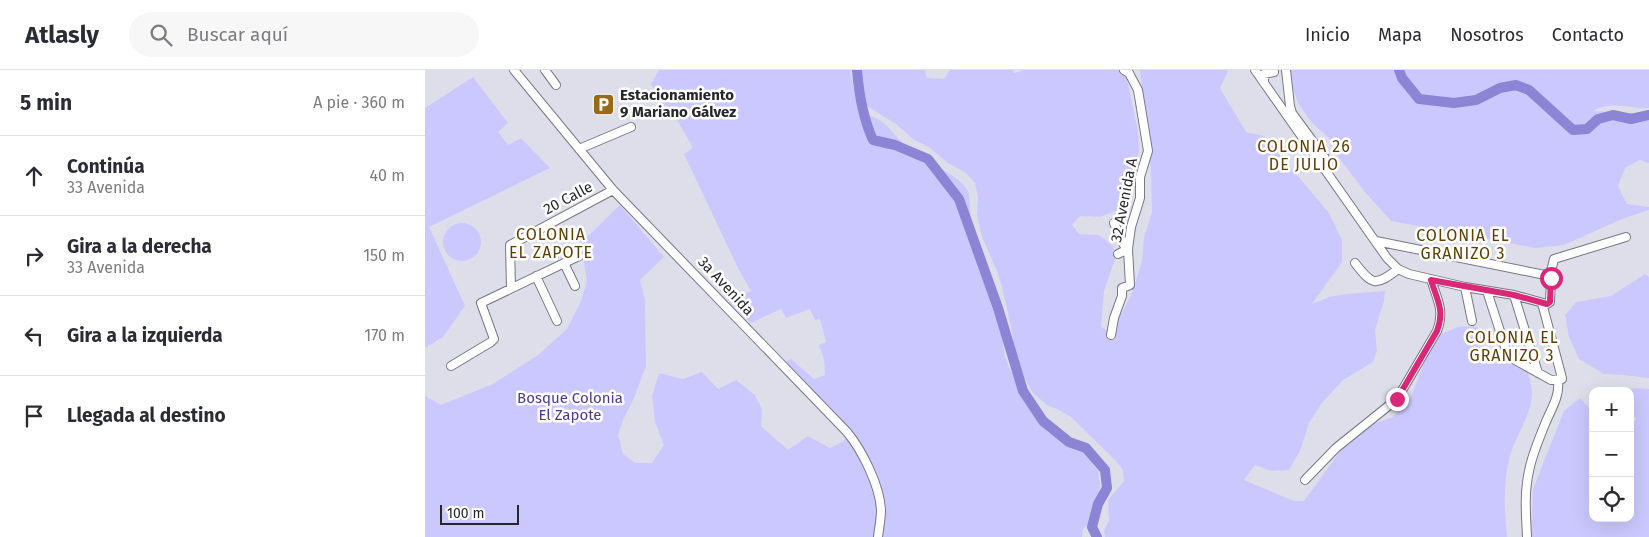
<!DOCTYPE html>
<html lang="es">
<head>
<meta charset="utf-8">
<style>
  body { margin:0; font-family:"Fira Sans",sans-serif; background:#f7f7f7; color:#2b2b33 }
  .controls { position:absolute; right:15px; bottom:15px; display:grid; overflow:hidden; border-radius:10px; box-shadow:0 5px 20px #0002 }
  .controls button { width:45px; height:45px; display:grid; place-items:center; padding:0; border:0; border-bottom:1px solid #e1e1e2; background:#fff; color:#2b2b33; font:25px sans-serif }
  .scale { position:absolute; left:15px; bottom:12px; width:79px; box-sizing:border-box; padding-left:5px; border:2px solid #27272b; border-top:0; font-size:14px; line-height:18px; white-space:nowrap; color:#27272b; -webkit-text-stroke:4px #fff; paint-order:stroke }
  .stop { position:absolute; width:15px; height:15px; margin:-11px; border:4px solid #db2777; border-radius:50%; background:#fff }
  .stop.end { background:#db2777; border-color:#fff; box-shadow:0 1px 5px #0008 }
  .list { margin:0; padding:0; list-style:none }
  h2 { display:flex; justify-content:space-between; align-items:center; height:65px; margin:0; padding:0 20px; font-size:21px }
  h2 small { font-size:16px; font-weight:400; color:#7c7c81 }
  .list li { display:grid; grid-template-columns:32px 1fr auto; gap:15px; align-items:center; box-sizing:border-box; height:80px; padding:0 20px; border-top:1px solid #e1e1e2 }
  .list b { display:block; font-size:19px; white-space:nowrap }
  .list p { margin:0; font-size:16px; white-space:nowrap; color:#7c7c81 }
  .list em { font-size:16px; font-style:normal; color:#7c7c81 }
  .icon { flex:none; width:28px; height:28px; fill:none; stroke:currentColor; stroke-width:2; stroke-linecap:round; stroke-linejoin:round }
  .map { position:relative; flex:none; width:1224px; height:467px; overflow:hidden }
  header { display:flex; align-items:center; gap:30px; box-sizing:border-box; height:70px; padding:0 25px; background:#fff; border-bottom:1px solid #e1e1e2 }
  header strong { font-size:24px }
  nav { display:flex; gap:28px; margin-inline-start:auto; font-size:18px }
  .search { width:350px; height:45px; background:#f7f7f7; display:flex; align-items:center; gap:12px; box-sizing:border-box; padding:0 18px; border-radius:28px; color:#7c7c81; font-size:19px }
  main { display:flex }
  aside { flex:1; background:#fff }
  .map>svg:first-child { display:block }
  .green { fill:#cbc8ff }
  .lines { fill:none; stroke-linecap:round; stroke-linejoin:round }
  .river { stroke:#8c84d4; stroke-width:10 }
  .minor-casing { stroke:#787783; stroke-width:10 }
  .minor { stroke:#fff; stroke-width:8 }
  .route { stroke:#db2777; stroke-width:6 }
  .labels { text-anchor:middle; dominant-baseline:central; stroke-width:5; stroke-linejoin:round; paint-order:stroke }
  .poi-label { font-size:15px; font-weight:bold; fill:#27272b; stroke:#fff; text-anchor:start }
  .street-label { font-size:15px; fill:#27272b; stroke:#fff }
  .park-label { font-size:15px; fill:#4b3997; stroke:#fff }
  .neighbourhood-label { font-size:16px; letter-spacing:1px; fill:#5d3f04; stroke:#fff }
</style>
</head>
<body>
<header>
<strong>Atlasly</strong>
<div class="search"><svg class="icon" aria-label="search" viewBox="0 0 24 24"><circle cx="10" cy="10" r="6"/><path d="M15 15l6 6"/></svg>Buscar aquí</div>
<nav><a>Inicio</a><a>Mapa</a><a>Nosotros</a><a>Contacto</a></nav>
</header>
<main>
<aside>
<h2>5 min<small>A pie · 360 m</small></h2>
<ul class="list">
<li><svg class="icon" aria-label="ahead" viewBox="0 0 24 24"><path d="M12 20V5M6 11l6-6 6 6"/></svg><div><b>Continúa</b><p>33 Avenida</p></div><em>40 m</em></li>
<li><svg class="icon" aria-label="right" viewBox="0 0 24 24"><path d="M7 20v-9h11M14 6l5 5-5 5"/></svg><div><b>Gira a la derecha</b><p>33 Avenida</p></div><em>150 m</em></li>
<li><svg class="icon" aria-label="left" viewBox="0 0 24 24"><path d="M17 20v-9H6M10 6l-5 5 5 5"/></svg><div><b>Gira a la izquierda</b></div><em>170 m</em></li>
<li><svg class="icon" aria-label="arrive" viewBox="0 0 24 24"><path d="M6 21V4h12l-3 4 3 4H6"/></svg><div><b>Llegada al destino</b></div></li>
</ul>
</aside>
<div class="map">
<svg width="1224" height="467" viewBox="0 0 1224 467">
  <rect width="100%" height="100%" fill="#dedeeb"/>
  <path class="green" d="M 234,0 L 425,0 L 431,30 L 438,41 L 446,46 L 453,49 L 462,56 L 483,79 L 492,83 L 531,108 L 538,114 L 544,123 L 546,153 L 554,191 L 559,209 L 575,246 L 579,266 L 578,274 L 580,287 L 585,299 L 603,334 L 615,347 L 632,356 L 662,381 L 668,395 L 673,400 L 675,414 L 673,444 L 658,459 L 657,467 L 0,467 L 0,326 L 16,335 L 68,314 L 113,285 L 142,259 L 156,231 L 162,211 L 156,173 L 195,135 L 239,187 L 215,210 L 220,230 L 221,296 L 209,328 L 198,350 L 193,365 L 198,384 L 210,393 L 227,393 L 239,375 L 230,352 L 227,326 L 234,303 L 258,309 L 277,302 L 293,319 L 311,310 L 330,325 L 337,339 L 336,356 L 363,380 L 383,366 L 405,378 L 418,372 L 425,363 L 363,298 L 360,292 L 366,289 L 389,309 L 400,305 L 399,289 L 394,275 L 401,272 L 395,249 L 390,250 L 385,239 L 361,248 L 356,239 L 326,253 L 303,231 L 326,221 L 313,198 L 259,84 L 268,78 L 246,39 L 237,43 L 234,41 L 234,27 L 226,14 Z
    M 431,0 L 500,0 L 502,8 L 519,9 L 525,0 L 588,0 L 589,3 L 599,0 L 700,0 L 713,61 L 714,81 L 703,126 L 695,139 L 675,147 L 655,146 L 647,155 L 654,164 L 674,165 L 688,176 L 690,189 L 679,221 L 676,257 L 682,260 L 697,243 L 707,223 L 717,191 L 719,168 L 727,142 L 726,101 L 715,0 L 802,0 L 803,1 L 795,18 L 821,62 L 839,66 L 904,143 L 917,170 L 917,192 L 887,234 L 904,227 L 921,224 L 960,221 L 959,231 L 950,260 L 952,281 L 948,292 L 918,310 L 897,333 L 884,353 L 875,381 L 864,400 L 847,401 L 830,395 L 819,410 L 869,431 L 879,431 L 916,380 L 942,356 L 968,347 L 986,327 L 1001,288 L 1016,264 L 1033,257 L 1050,256 L 1059,263 L 1055,293 L 1099,294 C 1103,303 1107,313 1107,324 C 1106,346 1091,365 1085,386 C 1078,412 1079,440 1082,467 L 680,467 L 679,460 L 684,451 L 683,430 L 699,411 L 698,400 L 691,391 L 646,347 L 634,340 L 622,335 L 608,323 L 595,300 L 590,285 L 586,256 L 577,217 L 572,201 L 557,167 L 552,146 L 553,127 L 550,113 L 541,103 L 523,93 L 505,78 L 488,69 L 471,54 L 442,36 L 434,18 Z
    M 862,0 L 1224,0 L 1224,38 C 1204,39 1187,30 1168,41 L 1224,44 L 1224,93 L 1215,90 L 1200,98 L 1193,116 L 1202,134 L 1224,137 L 1224,140 L 1197,149 L 1139,175 L 1111,178 L 966,151 L 939,121 L 915,89 L 906,70 L 886,52 L 873,33 Z
    M 48,7 L 83,53 L 73,62 L 83,75 L 96,68 L 125,98 L 4,157 L 40,236 L 18,267 L 0,278 L 0,38 Z
    M18 172a19 19 0 1 1 38 0a19 19 0 1 1-38 0Z
    M 1220,204 L 1224,207 L 1224,308 L 1198,305 L 1179,304 L 1154,289 L 1144,267 L 1140,245 L 1151,232 L 1186,226 Z
    M 1211,318 L 1224,319 L 1224,467 L 1107,467 L 1106,459 L 1108,419 L 1139,341 L 1155,328 L 1168,342 L 1168,448 L 1205,448 L 1205,354 L 1212,349 L 1205,343 L 1205,321 L 1196,321 Z"/>
  <g class="lines">
    <path class="river" d="M 432,0 C 434,25 438,48 448,70 L 470,75 L 503,89 L 534,129 L 573,238 L 598,321 L 618,351 L 644,372 L 661,378 L 680,400 L 682,418 L 673,434 L 667,457 L 672,467
      M 974,0 L 977,8 L 994,29 L 1029,33 L 1051,30 L 1075,18 L 1091,15 L 1104,20 L 1148,60 L 1162,59 L 1173,49 L 1188,45 L 1206,49 L 1224,45"/>
    <defs>
      <path id="minor" d="M 89,0 L 188,120 L 422,362 C 437,380 455,416 456,440 C 456,449 454,458 453,467
        M 120,0 L 131,15
        M 830,0 L 962,188 L 973,199 L 984,204 L 1040,217 L 1089,225 L 1122,234 L 1125,232 L 1126,208 L 1125,206 L 951,171
        M 861,0 L 865,36 L 867,43 L 900,88 L 900,93 L 897,98
        M 839,13 L 839,4 L 849,2
        M 154,79 L 206,57
        M 689,153 L 699,175 L 703,179 L 693,184
        M 139,193 L 150,216
        M 930,193 C 947,215 950,217 973,199
        M 111,206 L 132,251
        M 1125,206 L 1129,189 L 1201,167
        M 1040,217 L 1047,251
        M 86,218 L 85,175 L 188,120
        M 1062,221 L 1083,286 L 1126,310 L 1137,309 L 1137,308 L 1117,233
        M 1089,225 L 1113,303
        M 686,265 L 689,248 L 697,226 L 697,218 L 705,215 L 703,179 L 706,157 L 715,128 L 715,107 L 723,81 L 713,20 L 704,3 L 699,0
        M 26,296 L 66,272 L 69,269 L 56,233 L 154,186
        M 880,410 L 911,378 L 972,329 L 1012,261 C 1020,240 1012,230 1006,209
        M 1102,467 C 1101,445 1099,423 1104,401 C 1107,385 1114,369 1120,354 C 1126,339 1135,327 1133,310"/>
    </defs>
    <use href="#minor" class="minor-casing"/>
    <use href="#minor" class="minor"/>
  </g>
  <g class="lines">
    <path class="route" d="M 972,329 L 1012,261 C 1020,240 1012,230 1006,210 L 1089,225 L 1122,234 L 1125,232 L 1126,208"/>
  </g>
  <defs>
    <symbol id="parking-square" viewBox="-11 -11 22 22"><rect x="-9" y="-9" width="18" height="18" rx="4" fill="#976a18" stroke="#fff"/><path d="M-3.5-5.5H1a3.5 3.5 0 0 1 0 7H-1V5.5H-3.5ZM-1-3.4V-.6H.8a1.4 1.4 0 0 0 0-2.8Z" fill="#fff"/></symbol>
  </defs>
  <g fill-rule="evenodd">
    <use href="#parking-square" x="166" y="22" width="25" height="25"/>
  </g>
  <g class="labels">
    <g class="poi-label">
      <text x="195" y="25">Estacionamiento<tspan x="195" dy="17">9 Mariano Gálvez</tspan></text>
    </g>
    <g class="street-label">
      <text transform="translate(143 128) rotate(-28)">20 Calle</text>
      <text transform="translate(699 130) rotate(-79)">32 Avenida A</text>
      <text transform="translate(301 216) rotate(47)">3a Avenida</text>
    </g>
    <g class="park-label">
      <text x="145" y="328">Bosque Colonia<tspan x="145" dy="17">El Zapote</tspan></text>
    </g>
    <g class="neighbourhood-label">
      <text x="879" y="76">COLONIA 26<tspan x="879" dy="18">DE JULIO</tspan></text>
      <text x="126" y="164">COLONIA<tspan x="126" dy="18">EL ZAPOTE</tspan></text>
      <text x="1038" y="165">COLONIA EL<tspan x="1038" dy="18">GRANIZO 3</tspan></text>
      <text x="1087" y="267">COLONIA EL<tspan x="1087" dy="18">GRANIZO 3</tspan></text>
    </g>
  </g>
</svg>
<div class="controls">
<button>+</button>
<button>−</button>
<button><svg class="icon" aria-label="locate" viewBox="0 0 24 24"><circle cx="12" cy="12" r="6"/><path d="M12 2v4M12 18v4M2 12h4M18 12h4"/></svg></button>
</div>
<div class="scale">100 m</div>
<div class="stop" style="left:1126px;top:208px"></div>
<div class="stop end" style="left:972px;top:329px"></div>
</div>
</main>
</body>
</html>
